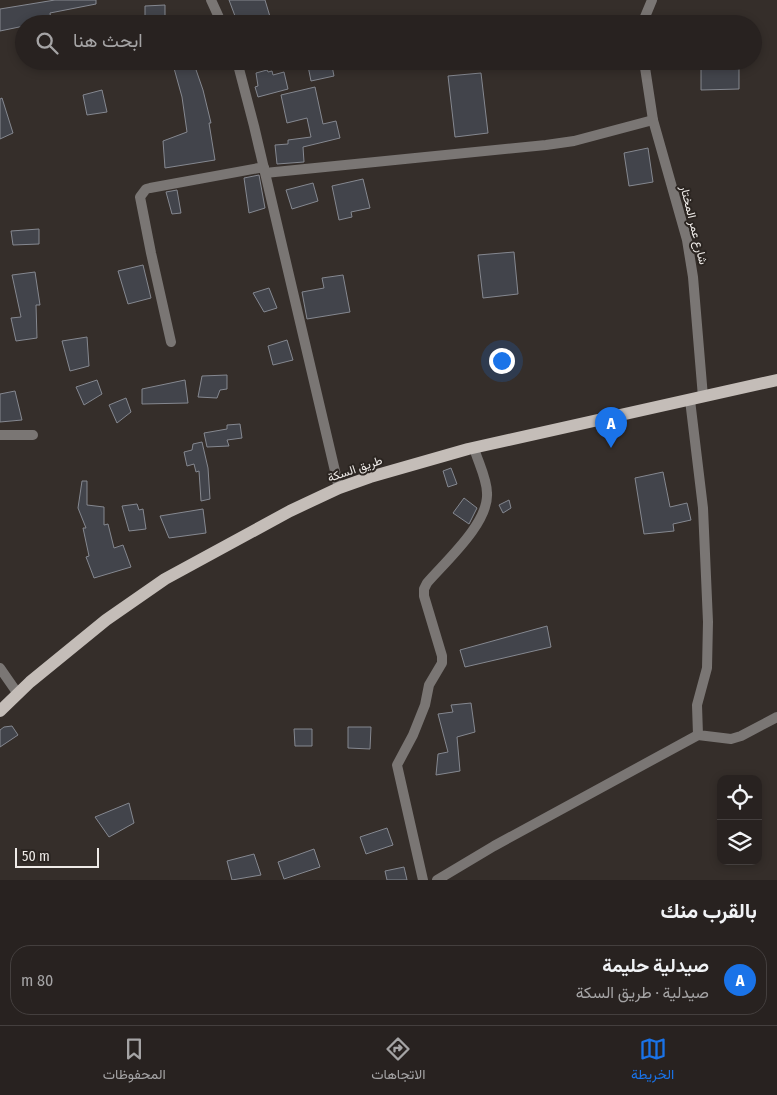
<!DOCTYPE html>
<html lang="ar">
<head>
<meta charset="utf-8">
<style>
  body { margin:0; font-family:"Fira Sans Condensed",Vazirmatn,sans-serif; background:#342f2d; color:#f1f3f6; direction:rtl }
  .controls { position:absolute; right:15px; bottom:15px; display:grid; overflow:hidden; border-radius:10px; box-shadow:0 2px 8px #0003 }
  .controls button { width:45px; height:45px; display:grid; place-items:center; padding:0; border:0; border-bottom:1px solid #443f3e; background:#282220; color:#f1f3f6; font:25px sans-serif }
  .scale { position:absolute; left:15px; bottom:12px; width:84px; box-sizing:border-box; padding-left:5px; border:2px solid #efebe8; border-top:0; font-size:14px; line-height:18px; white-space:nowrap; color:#efebe8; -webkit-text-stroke:4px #2b2521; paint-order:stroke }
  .you { position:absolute; left:501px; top:360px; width:18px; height:18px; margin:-12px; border:4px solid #fff; border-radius:50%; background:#1a73e8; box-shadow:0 0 0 8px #1a73e833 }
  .badge { display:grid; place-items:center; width:32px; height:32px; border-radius:50%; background:#1a73e8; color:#fff; font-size:16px; font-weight:700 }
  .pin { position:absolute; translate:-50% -41px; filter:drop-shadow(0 1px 2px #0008) }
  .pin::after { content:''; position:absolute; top:26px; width:18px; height:15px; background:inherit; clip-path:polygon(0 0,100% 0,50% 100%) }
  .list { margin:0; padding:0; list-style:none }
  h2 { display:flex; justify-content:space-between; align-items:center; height:65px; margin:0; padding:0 20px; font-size:21px }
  h2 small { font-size:16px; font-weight:400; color:#a5a4a5 }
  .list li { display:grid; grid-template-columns:32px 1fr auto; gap:15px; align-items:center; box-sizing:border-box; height:70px; margin:0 10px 10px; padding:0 10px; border:1px solid #443f3e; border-radius:20px }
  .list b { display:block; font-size:19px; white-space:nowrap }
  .list p { margin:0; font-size:16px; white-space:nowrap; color:#a5a4a5 }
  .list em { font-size:16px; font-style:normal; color:#a5a4a5 }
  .icon { flex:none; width:28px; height:28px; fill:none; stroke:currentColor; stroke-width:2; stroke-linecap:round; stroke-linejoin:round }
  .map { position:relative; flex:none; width:777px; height:880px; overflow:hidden; direction:ltr }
  .search { position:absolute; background:#282220; box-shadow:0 2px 8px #0003; left:15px; right:15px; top:15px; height:55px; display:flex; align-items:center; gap:12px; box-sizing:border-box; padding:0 18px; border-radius:28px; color:#a5a4a5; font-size:19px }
  .sheet { height:145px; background:#282220 }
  nav { display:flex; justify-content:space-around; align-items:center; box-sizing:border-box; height:70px; border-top:1px solid #443f3e; background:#282220; font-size:14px; color:#a5a4a5 }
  nav a { display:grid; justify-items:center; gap:2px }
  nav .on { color:#1a73e8 }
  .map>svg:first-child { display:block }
  .building { fill:#42444b; stroke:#858890 }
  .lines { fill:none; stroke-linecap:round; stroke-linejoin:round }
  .minor { stroke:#7a7674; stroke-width:10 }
  .tertiary { stroke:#7a7674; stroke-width:10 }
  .primary { stroke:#c4bdb8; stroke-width:12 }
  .labels { text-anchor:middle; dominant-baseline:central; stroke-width:4; stroke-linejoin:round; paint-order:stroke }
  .street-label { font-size:12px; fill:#efebe8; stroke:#2b2521 }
</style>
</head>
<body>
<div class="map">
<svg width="777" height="880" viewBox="0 0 777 880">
  <rect width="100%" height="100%" fill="#352e2a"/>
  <path class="building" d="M 55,0 L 96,0 L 96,4 L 50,13 L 51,21 L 24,24 L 24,26 L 0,31 L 0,9 Z
    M 229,0 L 265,0 L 271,20 L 257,24 L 238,24 Z
    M 165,5 L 165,24 L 145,24 L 145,6 Z
    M 172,61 L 193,61 L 203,90 L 211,123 L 209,123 L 215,160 L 165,168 L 163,141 L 187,132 L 182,97 Z
    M 307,61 L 331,61 L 334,76 L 311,81 Z
    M 739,66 L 739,89 L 701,90 L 701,67 Z
    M 267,70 L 268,72 L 272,71 L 273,75 L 284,72 L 288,89 L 258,97 L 255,87 L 258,86 L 256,73 Z
    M 481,73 L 488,133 L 455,137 L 448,76 Z
    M 315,87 L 323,124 L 336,121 L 340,138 L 303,147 L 304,162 L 277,164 L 275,145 L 288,144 L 288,140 L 311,137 L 307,118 L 287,123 L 281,95 Z
    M 102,90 L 107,112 L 87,115 L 83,95 Z
    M 2,98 L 13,133 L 0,139 L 0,99 Z
    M 648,148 L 653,182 L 629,186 L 624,153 Z
    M 259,175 L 265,208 L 249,213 L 244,178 Z
    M 363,179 L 370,208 L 351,212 L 352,217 L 339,220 L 332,186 Z
    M 313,183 L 318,201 L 292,209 L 286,190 Z
    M 177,190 L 181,213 L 172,214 L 166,192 Z
    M 39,229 L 39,244 L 13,245 L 11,231 Z
    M 514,252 L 518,294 L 483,298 L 478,255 Z
    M 143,265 L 151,298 L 128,304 L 118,271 Z
    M 35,272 L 40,305 L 36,305 L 37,338 L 16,341 L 11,318 L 21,317 L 12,275 Z
    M 343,275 L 350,312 L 307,319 L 302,292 L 324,288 L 322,278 Z
    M 269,288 L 277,308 L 264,312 L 253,293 Z
    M 87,337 L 89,366 L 70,371 L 62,341 Z
    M 287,340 L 293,360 L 273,365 L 268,346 Z
    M 227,375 L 227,389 L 220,390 L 217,398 L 198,397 L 202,376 Z
    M 97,380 L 102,394 L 84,405 L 76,387 Z
    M 185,380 L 188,403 L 142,404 L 142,389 Z
    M 15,391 L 22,420 L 0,422 L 0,394 Z
    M 126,398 L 131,412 L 117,423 L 109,405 Z
    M 240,424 L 242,438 L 227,440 L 229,446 L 207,447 L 204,433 L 227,429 L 227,425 Z
    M 202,442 L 208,468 L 210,499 L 201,501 L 199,471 L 196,472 L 194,464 L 187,466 L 184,452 L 192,450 L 193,444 Z
    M 451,468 L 457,484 L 448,487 L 443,471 Z
    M 663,472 L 670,507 L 687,503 L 691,520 L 673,524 L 674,531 L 644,534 L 635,478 Z
    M 82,481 L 87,481 L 87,505 L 104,507 L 104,525 L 108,524 L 114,548 L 123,545 L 131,567 L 94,578 L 86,557 L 89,556 L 83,528 L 86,528 L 78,508 Z
    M 464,498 L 477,508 L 469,524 L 453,513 Z
    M 509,500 L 511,508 L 503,513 L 499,505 Z
    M 137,504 L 139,510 L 143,509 L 146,529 L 129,531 L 122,506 Z
    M 203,509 L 206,533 L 169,538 L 160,516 Z
    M 547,626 L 551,647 L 465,667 L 460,650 Z
    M 471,703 L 475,732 L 457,737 L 460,771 L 436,775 L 438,754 L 448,752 L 438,714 L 453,712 L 451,705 Z
    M 12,726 L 18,735 L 0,747 L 0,730 L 4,727 Z
    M 348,727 L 371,727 L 370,749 L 348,748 Z
    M 294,729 L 312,729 L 312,746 L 295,746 Z
    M 129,803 L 134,823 L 109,837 L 95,817 Z
    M 387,828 L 393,845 L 366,854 L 360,837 Z
    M 314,849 L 320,867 L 284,879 L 278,862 Z
    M 254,854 L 261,875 L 232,880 L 227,861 Z
    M 404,867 L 407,880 L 387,880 L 385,871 Z"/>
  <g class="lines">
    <path class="minor" d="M 211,0 L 222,24
      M 237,61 L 254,126 L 339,488
      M 265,173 L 546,145 L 574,141 L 653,120
      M 171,342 L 151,253 L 140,197 L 146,189 L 150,188 L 264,167
      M 690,400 L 703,508 L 708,622 L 707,668 L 697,705 L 698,735
      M 0,435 L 33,435
      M 0,668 L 18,694
      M 423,880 L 397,765 L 413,735 L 425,705 L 429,685 L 442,663 L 442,656 L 424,596 L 424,589 L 427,583 C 446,561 489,523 487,493 C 487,479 478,462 474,448
      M 437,880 L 494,846 L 698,735 L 731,739 L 741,736 L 777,717"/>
    <path class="tertiary" d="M 642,24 L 652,0
      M 644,61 L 653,120 L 687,240 L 693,277 L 703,397"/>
    <path class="primary" d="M 0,711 L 30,682 L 106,620 L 165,579 L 290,511 L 339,488 L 370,477 L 468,449 L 777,380"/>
  </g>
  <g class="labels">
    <g class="street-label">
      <text transform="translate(694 225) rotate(76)">شارع عمر المختار</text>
      <text transform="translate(355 469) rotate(-19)">طريق السكة</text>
    </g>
  </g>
</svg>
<div class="controls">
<button><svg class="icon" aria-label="locate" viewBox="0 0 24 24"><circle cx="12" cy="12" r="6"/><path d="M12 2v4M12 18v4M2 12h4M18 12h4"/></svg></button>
<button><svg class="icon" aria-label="layers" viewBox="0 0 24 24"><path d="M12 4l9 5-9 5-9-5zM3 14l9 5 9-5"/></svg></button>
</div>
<div class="scale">50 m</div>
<div class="you"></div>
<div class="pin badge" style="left:611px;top:448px">A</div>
<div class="search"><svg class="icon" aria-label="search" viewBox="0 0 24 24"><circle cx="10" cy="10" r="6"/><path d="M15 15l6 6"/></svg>ابحث هنا</div>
</div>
<section class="sheet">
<h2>بالقرب منك<small></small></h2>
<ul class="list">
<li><span class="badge">A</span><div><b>صيدلية حليمة</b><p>صيدلية · طريق السكة</p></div><em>80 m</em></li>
</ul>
</section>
<nav>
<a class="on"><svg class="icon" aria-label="map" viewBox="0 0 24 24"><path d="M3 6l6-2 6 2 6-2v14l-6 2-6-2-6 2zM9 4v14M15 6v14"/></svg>الخريطة</a>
<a><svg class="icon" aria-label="directions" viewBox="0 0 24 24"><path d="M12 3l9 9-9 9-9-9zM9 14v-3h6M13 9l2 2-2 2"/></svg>الاتجاهات</a>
<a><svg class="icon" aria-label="saved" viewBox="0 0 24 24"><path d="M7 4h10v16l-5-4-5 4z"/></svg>المحفوظات</a>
</nav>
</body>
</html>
